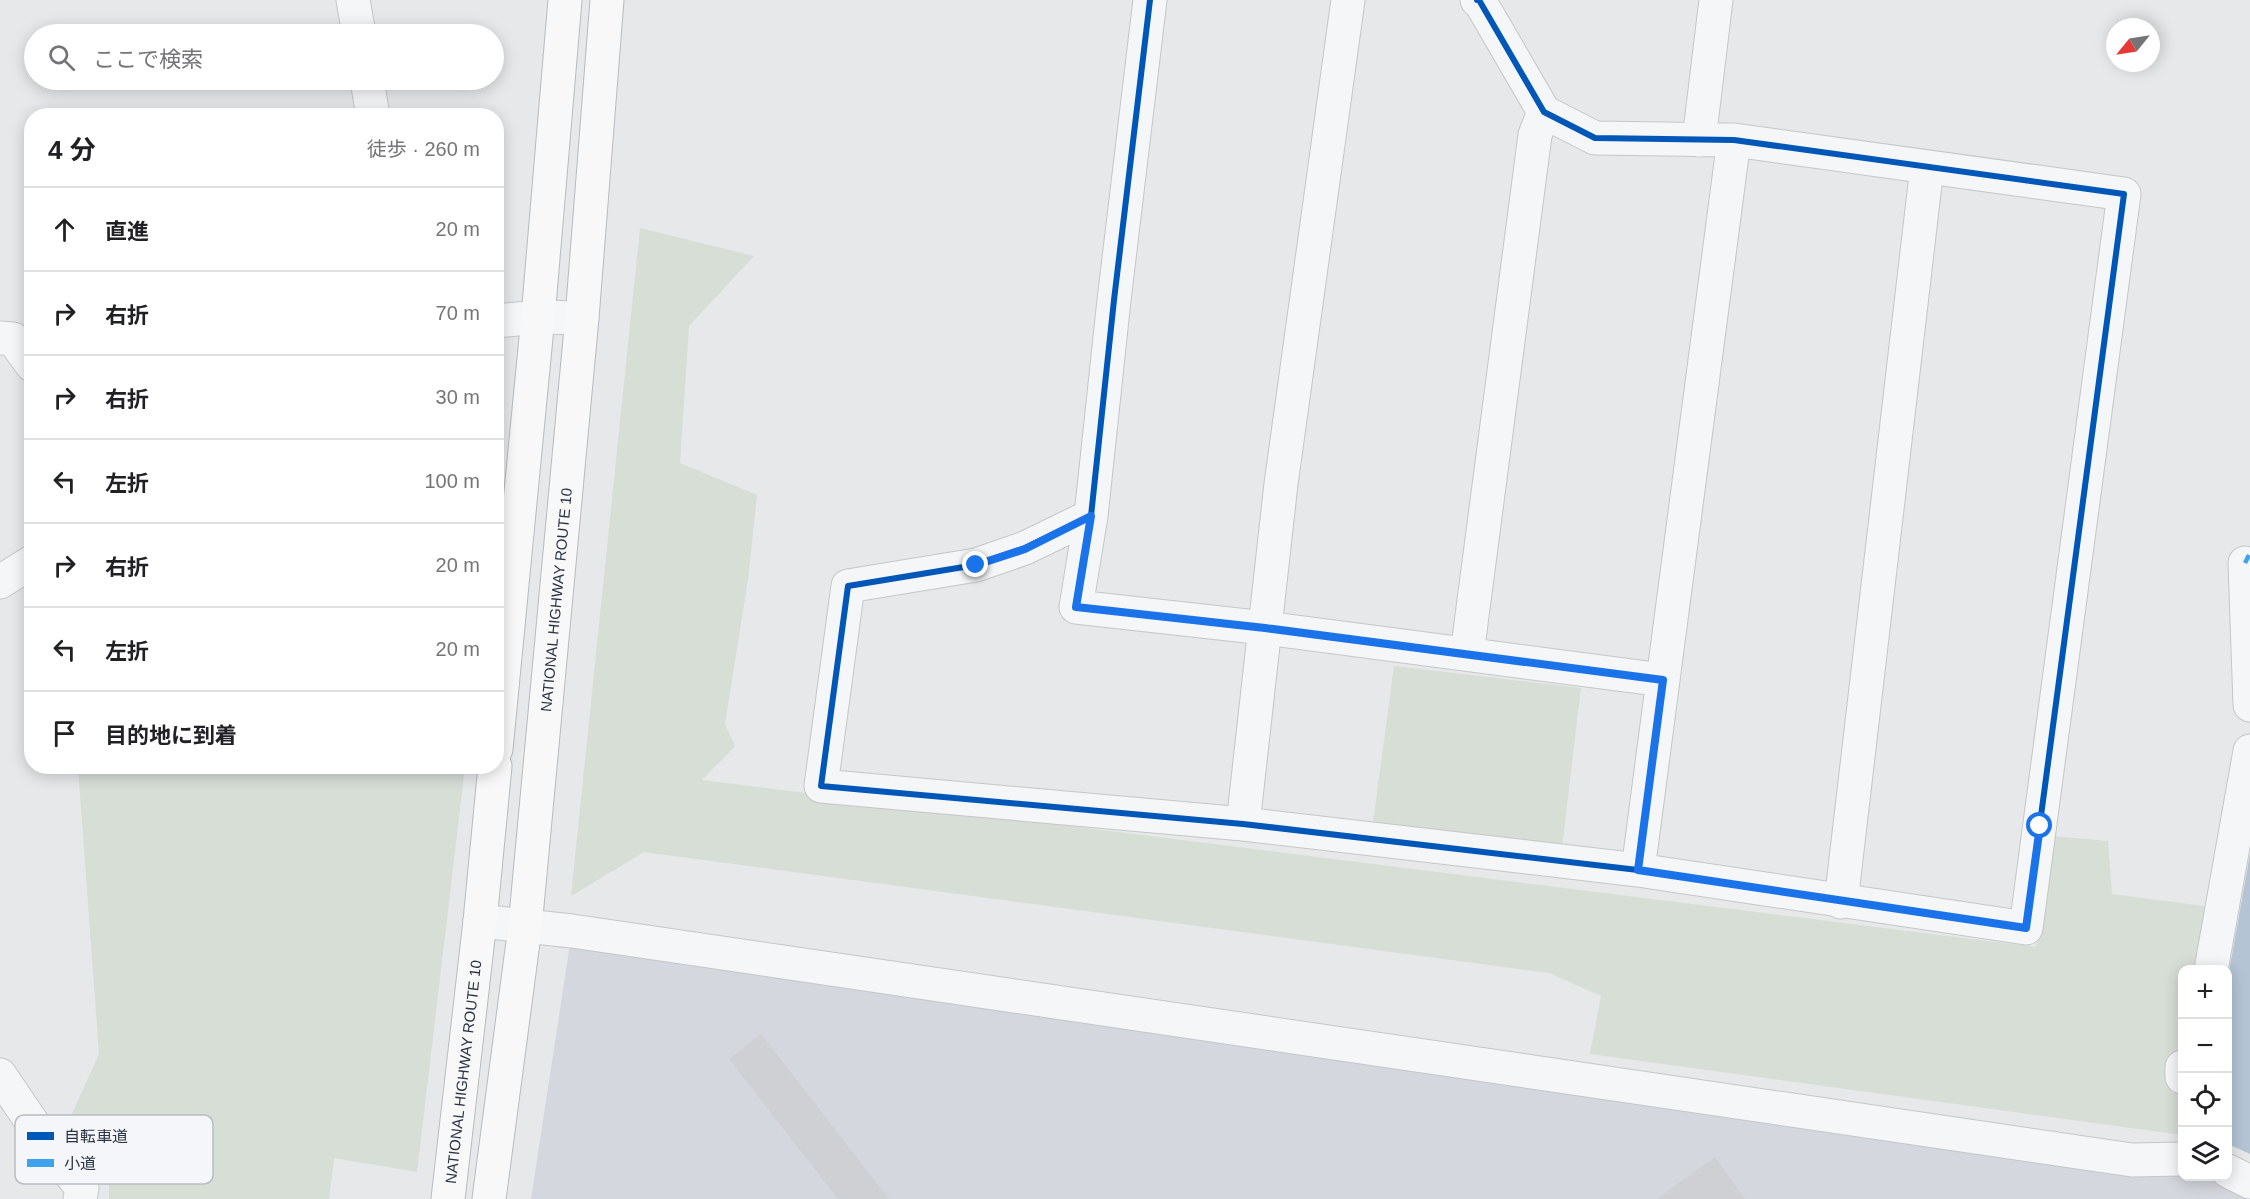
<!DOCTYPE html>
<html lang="ja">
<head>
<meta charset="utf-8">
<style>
  body { margin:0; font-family:Arial,"Noto Sans JP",sans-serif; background:#f2f2f2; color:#202124 }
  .controls { position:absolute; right:18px; bottom:18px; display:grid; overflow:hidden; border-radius:12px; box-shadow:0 3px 15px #0003 }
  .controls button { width:54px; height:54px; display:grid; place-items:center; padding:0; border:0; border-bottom:2px solid #e0e0e0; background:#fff; color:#202124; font:30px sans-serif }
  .compass { position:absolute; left:2106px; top:18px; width:54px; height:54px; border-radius:50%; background:#fff; box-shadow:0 3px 15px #0003; rotate:240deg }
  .stop { position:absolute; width:18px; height:18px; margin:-14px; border:4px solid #1a73e8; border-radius:50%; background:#fff }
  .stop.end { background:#1a73e8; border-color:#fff; box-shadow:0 2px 6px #0008 }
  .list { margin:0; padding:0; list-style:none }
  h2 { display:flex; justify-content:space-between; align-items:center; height:78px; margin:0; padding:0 24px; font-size:26px }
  h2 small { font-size:20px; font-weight:400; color:#757577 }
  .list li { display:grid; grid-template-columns:39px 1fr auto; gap:18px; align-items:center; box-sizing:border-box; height:84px; padding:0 24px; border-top:2px solid #e0e0e0 }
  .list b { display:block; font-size:22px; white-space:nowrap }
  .list em { font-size:20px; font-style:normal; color:#757577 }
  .icon { flex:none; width:33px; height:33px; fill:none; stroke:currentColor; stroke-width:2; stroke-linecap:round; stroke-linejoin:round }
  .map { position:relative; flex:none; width:2250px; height:1199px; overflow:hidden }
  .search { position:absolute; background:#fff; box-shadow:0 3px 15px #0003; left:24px; top:24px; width:480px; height:66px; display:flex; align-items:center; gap:15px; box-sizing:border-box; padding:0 21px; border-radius:33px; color:#757577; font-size:22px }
  .panel { position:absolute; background:#fff; box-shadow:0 3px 15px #0003; left:24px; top:108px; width:480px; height:666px; border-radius:24px }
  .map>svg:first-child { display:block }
  .built { fill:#d4d7dd }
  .green { fill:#d6ded6 }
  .water { fill:#b4c4d5 }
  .building { fill:#ced0d3 }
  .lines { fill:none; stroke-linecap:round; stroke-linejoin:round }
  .street-casing { stroke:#c4c6c8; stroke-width:35 }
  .highway-casing { stroke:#b8bbbf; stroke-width:35 }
  .street { stroke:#f5f6f7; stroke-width:33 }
  .highway { stroke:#f8f8f8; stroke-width:33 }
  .quiet { stroke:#3ea3ec; stroke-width:4.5; stroke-dasharray:9 4.5; stroke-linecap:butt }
  .cycleway-casing { stroke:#f4f6f9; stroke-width:10 }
  .cycleway { stroke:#0057b8; stroke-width:6 }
  .route { stroke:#1a73e8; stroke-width:8 }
  .labels { text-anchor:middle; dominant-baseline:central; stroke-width:4.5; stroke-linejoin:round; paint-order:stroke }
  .street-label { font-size:15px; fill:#2b3445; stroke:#f4f6f9 }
  .key { fill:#f4f6f9; stroke:#b8bcc3; stroke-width:1.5 }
  .key-label { font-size:16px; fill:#2b3445 }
</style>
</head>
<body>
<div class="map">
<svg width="2250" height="1199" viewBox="0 0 2250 1199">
  <rect width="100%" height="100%" fill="#e6e8ea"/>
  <path class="built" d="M 572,931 L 2182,1159 L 2182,1176 L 2228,1176 L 2250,1182 L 2250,1199 L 531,1199 Z"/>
  <path class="green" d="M 640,228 L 754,256 L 689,326 L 680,463 L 757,495 L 748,579 L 725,724 L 735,746 L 702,780 L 2036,947 L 2051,836 L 2108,841 L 2112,894 L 2211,907 L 2203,969 L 2182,970 L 2182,1045 L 2174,1072 L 2182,1104 L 2182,1135 L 1590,1054 L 1601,996 L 1549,973 L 644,852 L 571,896 Z
    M 1394,666 L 1581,688 L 1562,847 L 1373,823 Z
    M 78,767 L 465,767 L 417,1172 L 334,1158 L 329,1199 L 109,1199 L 109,1169 L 71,1116 L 99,1054 Z"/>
  <path class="water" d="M 2250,854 L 2250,1154 L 2228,1144 L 2228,977 Z"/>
  <path class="building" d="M 761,1034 L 889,1199 L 838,1199 L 729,1059 Z
    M 1715,1157 L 1745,1199 L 1657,1199 Z"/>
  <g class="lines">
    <defs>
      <path id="street" d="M 353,0 L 359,34
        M 1150,0 L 1114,300 L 1091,516 L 1025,548 L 976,565 L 848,586 L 821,786 L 1243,824 L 1638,870 L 2026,928 L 2124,194 L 1734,140 L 1595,138 L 1544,112 L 1479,0 L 1477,0
        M 367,80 L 373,116
        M 1699,140 L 1716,0
        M 496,321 L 538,317 L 582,318
        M 0,338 L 13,339 L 32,365
        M 1091,516 L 1076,607 L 1265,628 L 1663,680
        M 2245,563 L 2250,705
        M 0,582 L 32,562
        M 1467,654 L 1535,135 L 1544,112
        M 1243,824 L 1281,484 L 1348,0
        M 1638,870 L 1734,140
        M 1841,902 L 1927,167
        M 480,921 L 572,931 L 2132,1160 L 2182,1159
        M 2211,970 L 2250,751
        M 2182,1067 L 2182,1077
        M 0,1075 L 46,1143 L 82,1188 L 80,1199
        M 2228,1171 L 2250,1182"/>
      <g id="highway">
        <path d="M 496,749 L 538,317 L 565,0"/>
        <path id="s1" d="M 448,1199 L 480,921 L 495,766"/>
        <path id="s2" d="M 489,1199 L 525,927 L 582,318 L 607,0"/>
      </g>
    </defs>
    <use href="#street" class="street-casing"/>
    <use href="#highway" class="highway-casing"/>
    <use href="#street" class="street"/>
    <use href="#highway" class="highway"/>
    <path class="quiet" d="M 2245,563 L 2250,553"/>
    <defs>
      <path id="cycleway" d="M 1150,0 L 1114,300 L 1091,516 L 1025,548 L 976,565 L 848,586 L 821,786 L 1243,824 L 1638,870 L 2026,928 L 2124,194 L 1734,140 L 1595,138 L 1544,112 L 1479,0 L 1477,0"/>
    </defs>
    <use href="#cycleway" class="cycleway-casing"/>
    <use href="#cycleway" class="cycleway"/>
  </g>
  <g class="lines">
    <path class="route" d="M 976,565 L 1025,549 L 1091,516 L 1076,607 L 1265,628 L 1663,680 L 1638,870 L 2026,928 L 2040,826"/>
  </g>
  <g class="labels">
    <g class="street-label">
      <text stroke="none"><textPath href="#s2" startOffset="603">NATIONAL HIGHWAY ROUTE 10</textPath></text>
      <text stroke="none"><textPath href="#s1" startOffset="128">NATIONAL HIGHWAY ROUTE 10</textPath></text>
    </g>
  </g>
  <rect x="15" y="1115" width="198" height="69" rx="9" class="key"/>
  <rect x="27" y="1132" width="27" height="8" fill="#0057b8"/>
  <rect x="27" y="1159" width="27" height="8" fill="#3ea3ec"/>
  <g class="key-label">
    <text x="64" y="1142">自転車道</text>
    <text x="64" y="1169">小道</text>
  </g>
</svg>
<div class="controls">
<button>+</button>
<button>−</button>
<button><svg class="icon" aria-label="locate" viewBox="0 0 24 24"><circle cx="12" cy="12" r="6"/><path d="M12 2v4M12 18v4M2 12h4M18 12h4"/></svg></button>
<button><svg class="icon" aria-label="layers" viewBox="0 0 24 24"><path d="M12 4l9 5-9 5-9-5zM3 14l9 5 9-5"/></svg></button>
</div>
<svg class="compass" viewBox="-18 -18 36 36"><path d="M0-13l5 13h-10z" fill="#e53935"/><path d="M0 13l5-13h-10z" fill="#757577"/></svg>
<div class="stop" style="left:2040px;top:826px"></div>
<div class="stop end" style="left:976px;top:565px"></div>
<div class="search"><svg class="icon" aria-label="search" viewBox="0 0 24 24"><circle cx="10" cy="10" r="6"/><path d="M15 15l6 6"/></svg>ここで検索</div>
<section class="panel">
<h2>4 分<small>徒歩 · 260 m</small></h2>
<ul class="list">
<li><svg class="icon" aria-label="ahead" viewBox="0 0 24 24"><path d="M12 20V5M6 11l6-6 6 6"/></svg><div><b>直進</b></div><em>20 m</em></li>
<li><svg class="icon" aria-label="right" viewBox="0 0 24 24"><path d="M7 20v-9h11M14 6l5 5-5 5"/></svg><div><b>右折</b></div><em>70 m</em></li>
<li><svg class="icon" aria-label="right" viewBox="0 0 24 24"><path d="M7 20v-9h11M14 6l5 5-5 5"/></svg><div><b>右折</b></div><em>30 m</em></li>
<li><svg class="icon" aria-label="left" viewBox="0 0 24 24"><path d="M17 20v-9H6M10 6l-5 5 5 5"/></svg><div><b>左折</b></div><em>100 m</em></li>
<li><svg class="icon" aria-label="right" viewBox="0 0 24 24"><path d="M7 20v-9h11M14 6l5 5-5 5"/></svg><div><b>右折</b></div><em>20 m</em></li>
<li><svg class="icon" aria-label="left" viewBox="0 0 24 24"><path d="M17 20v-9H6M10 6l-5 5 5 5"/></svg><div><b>左折</b></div><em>20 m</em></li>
<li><svg class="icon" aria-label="arrive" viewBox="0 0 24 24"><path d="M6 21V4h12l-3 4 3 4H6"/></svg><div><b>目的地に到着</b></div></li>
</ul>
</section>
</div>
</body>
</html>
